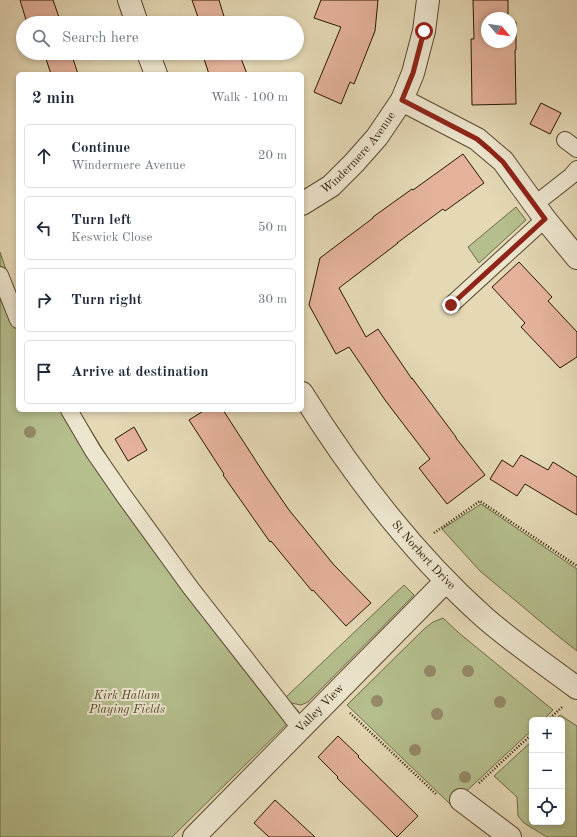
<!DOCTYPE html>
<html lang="en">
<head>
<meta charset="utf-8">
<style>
  body { margin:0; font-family:"Old Standard TT",serif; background:#f2f2f3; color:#1f2937 }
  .controls { position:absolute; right:12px; bottom:12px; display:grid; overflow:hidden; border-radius:6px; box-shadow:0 2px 6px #0003 }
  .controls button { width:36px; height:36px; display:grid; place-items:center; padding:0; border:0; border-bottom:1px solid #e0e1e3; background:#fff; color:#1f2937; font:20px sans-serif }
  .compass { position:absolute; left:481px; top:12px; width:36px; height:36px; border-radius:50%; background:#fff; box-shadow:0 2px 6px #0003; rotate:119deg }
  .stop { position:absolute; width:12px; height:12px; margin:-9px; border:3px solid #8f2418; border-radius:50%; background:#fff }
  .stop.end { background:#8f2418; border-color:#fff; box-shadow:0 1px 4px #0008 }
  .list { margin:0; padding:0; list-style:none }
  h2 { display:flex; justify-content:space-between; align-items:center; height:52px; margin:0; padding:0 16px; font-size:17px }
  h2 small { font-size:13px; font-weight:400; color:#747a83 }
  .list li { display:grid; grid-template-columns:26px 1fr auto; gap:12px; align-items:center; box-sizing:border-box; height:64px; margin:0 8px 8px; padding:0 8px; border:1px solid #e0e1e3; border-radius:6px }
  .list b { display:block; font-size:15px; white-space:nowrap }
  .list p { margin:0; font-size:13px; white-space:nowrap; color:#747a83 }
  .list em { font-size:13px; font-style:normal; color:#747a83 }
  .icon { flex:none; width:22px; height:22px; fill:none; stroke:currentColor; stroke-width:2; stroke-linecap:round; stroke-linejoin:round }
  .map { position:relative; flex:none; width:577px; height:837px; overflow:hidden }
  .search { position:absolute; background:#fff; box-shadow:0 2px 6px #0003; left:16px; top:16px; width:288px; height:44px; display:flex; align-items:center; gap:10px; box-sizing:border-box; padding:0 14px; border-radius:22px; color:#747a83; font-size:15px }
  .panel { position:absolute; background:#fff; box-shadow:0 2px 6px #0003; left:16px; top:72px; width:288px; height:340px; border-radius:6px }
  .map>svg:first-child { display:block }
  .green { fill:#b5be8d; stroke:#706a46 }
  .building { fill:#e4b29b; stroke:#2a1700 }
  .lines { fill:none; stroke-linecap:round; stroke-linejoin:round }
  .service-casing { stroke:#58472d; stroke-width:18 }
  .minor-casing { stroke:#58472d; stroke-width:24 }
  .tertiary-casing { stroke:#58472d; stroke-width:24 }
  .path { stroke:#2a1700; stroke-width:2.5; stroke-dasharray:1 2; stroke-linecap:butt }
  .service { stroke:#ede6cf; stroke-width:16 }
  .minor { stroke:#ede6cf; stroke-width:22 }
  .tertiary { stroke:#ede6cf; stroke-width:22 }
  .tree { fill:#958969 }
  .route { stroke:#8f2418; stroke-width:5 }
  .labels { text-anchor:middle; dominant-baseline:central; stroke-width:4; stroke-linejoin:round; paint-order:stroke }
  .street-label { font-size:12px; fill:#2a1700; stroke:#ede6cf }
  .park-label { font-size:12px; font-style:italic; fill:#54492a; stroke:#ede6cf }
</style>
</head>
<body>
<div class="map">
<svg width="577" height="837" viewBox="0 0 577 837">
  <rect width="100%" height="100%" fill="#e4d8b5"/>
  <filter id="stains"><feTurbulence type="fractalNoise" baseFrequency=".005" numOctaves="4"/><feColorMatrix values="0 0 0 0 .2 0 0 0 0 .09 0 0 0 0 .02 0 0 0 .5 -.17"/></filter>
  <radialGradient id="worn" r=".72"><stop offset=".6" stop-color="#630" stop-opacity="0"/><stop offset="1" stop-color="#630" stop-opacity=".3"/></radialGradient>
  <path class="green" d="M 516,207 L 526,220 L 479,263 L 468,247 Z
    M 0,252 L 15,297 L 18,302 L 18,410 L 78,410 L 133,498 L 199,590 L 286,697 L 404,585 L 414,595 L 308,702 L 301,705 L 291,703 L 299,712 L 172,837 L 0,837 Z
    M 481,504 L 577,569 L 577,651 L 553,632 L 480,571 L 442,529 Z
    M 443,618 L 459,633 L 553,710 L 543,720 L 532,720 L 532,730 L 459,798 L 450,804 L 347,705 L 424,629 L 433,622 Z
    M 560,715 L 577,726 L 577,837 L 547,837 L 524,823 L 518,816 L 517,797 L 494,776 L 532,741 L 532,822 L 562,822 L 562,720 L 555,720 Z"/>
  <path class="building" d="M 20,0 L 53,0 L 61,23 L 27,23 Z
    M 192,0 L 219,0 L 226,23 L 200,23 Z
    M 321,0 L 378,0 L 375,31 L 354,84 L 350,82 L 341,104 L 314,92 L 341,27 L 314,18 Z
    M 473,0 L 508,0 L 508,18 L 487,18 L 487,42 L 511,42 L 511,22 L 516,22 L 516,50 L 515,50 L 516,104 L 472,105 L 471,39 L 474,39 Z
    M 44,53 L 71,53 L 78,74 L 51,74 Z
    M 202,53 L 239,53 L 247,74 L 209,74 Z
    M 541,103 L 561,113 L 550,134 L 530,124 Z
    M 463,154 L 484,183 L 445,211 L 443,209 L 397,243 L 398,243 L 339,288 L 366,337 L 378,329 L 412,379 L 412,378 L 456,437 L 456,438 L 485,475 L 447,504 L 419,468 L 430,459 L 385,400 L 349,347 L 336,354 L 309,305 L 320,258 L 373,218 L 373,217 L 412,189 L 413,190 Z
    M 519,262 L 552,297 L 548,301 L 577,332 L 577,357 L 560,368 L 521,327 L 525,323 L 492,287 Z
    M 205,410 L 223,410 L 265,475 L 289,510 L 334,565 L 371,603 L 346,626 L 313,590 L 312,591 L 271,541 L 270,542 L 223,475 L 224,474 L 189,420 Z
    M 134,427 L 147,450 L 128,461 L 115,439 Z
    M 521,455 L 548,470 L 553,462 L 577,477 L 577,515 L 525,484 L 517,496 L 490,479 L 502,460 L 513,467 Z
    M 338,736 L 359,756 L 358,757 L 418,816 L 397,837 L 337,778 L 338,777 L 318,757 Z
    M 275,800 L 315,837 L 269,837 L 254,823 Z"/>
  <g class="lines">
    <defs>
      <path id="service" d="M 565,140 L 577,149
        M 534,205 L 571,176 L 577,169
        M 0,275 L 18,320
        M 451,305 L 545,219
        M 69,410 L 93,451 L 124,496 L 190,587 L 300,728"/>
      <g id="minor">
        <path d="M 402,100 L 477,139 L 503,161 L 545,219 L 577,258"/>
        <path id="s1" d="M 302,204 L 331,186 L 354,163 L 377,137 L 402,100 L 413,73 L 424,31 L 428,0"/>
        <path d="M 461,800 L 510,837"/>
        <path id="s2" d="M 194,837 L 446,581"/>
      </g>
      <g id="tertiary">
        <path d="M 129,0 L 137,23"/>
        <path d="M 148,53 L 156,74"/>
        <path id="s3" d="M 302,393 C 353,475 412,553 485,618 C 514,643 546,665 577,688"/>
      </g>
    </defs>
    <use href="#service" class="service-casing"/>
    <use href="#minor" class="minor-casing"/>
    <use href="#tertiary" class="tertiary-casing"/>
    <path class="path" d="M 434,533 L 480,501 L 577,566
      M 350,713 L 436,794
      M 548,720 L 562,707
      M 479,783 L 532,734"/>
    <use href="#service" class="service"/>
    <use href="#minor" class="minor"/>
    <use href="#tertiary" class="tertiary"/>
  </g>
  <g class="tree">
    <circle cx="30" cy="432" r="6"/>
    <circle cx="430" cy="671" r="6"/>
    <circle cx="468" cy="671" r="6"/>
    <circle cx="377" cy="701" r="6"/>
    <circle cx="500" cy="702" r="6"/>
    <circle cx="437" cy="714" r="6"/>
    <circle cx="415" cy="750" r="6"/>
    <circle cx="465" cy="777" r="6"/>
  </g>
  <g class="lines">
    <path class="route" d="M 424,31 L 413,73 L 402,100 L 477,139 L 490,150 L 503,162 L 545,219 L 451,305"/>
  </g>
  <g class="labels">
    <g class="street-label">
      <text stroke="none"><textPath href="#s1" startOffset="77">Windermere Avenue</textPath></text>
      <text stroke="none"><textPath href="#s3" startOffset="203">St Norbert Drive</textPath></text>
      <text stroke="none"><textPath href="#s2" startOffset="180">Valley View</textPath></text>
    </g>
    <g class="park-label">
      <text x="127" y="696">Kirk Hallam<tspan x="127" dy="14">Playing Fields</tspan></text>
    </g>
  </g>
  <rect width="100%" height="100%" filter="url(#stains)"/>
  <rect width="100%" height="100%" fill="url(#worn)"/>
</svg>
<div class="controls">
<button>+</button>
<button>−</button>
<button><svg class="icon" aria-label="locate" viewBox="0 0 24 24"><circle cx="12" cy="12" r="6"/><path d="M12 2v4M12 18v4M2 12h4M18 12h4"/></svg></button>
</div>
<svg class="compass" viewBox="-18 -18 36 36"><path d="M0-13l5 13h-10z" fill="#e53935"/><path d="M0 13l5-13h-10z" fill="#747a83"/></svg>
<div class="stop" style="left:424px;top:31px"></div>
<div class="stop end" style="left:451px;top:305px"></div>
<div class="search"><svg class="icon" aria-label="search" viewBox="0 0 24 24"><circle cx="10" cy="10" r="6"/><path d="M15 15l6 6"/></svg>Search here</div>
<section class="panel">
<h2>2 min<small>Walk · 100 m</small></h2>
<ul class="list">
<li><svg class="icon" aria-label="ahead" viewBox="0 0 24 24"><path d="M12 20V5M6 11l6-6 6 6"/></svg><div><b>Continue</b><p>Windermere Avenue</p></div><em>20 m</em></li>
<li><svg class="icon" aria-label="left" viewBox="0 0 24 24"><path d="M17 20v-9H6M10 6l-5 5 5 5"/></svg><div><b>Turn left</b><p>Keswick Close</p></div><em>50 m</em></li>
<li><svg class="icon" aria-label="right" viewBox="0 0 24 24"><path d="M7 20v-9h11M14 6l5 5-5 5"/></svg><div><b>Turn right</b></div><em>30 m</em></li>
<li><svg class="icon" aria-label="arrive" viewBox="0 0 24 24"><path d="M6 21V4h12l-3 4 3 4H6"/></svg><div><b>Arrive at destination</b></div></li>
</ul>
</section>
</div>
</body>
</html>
